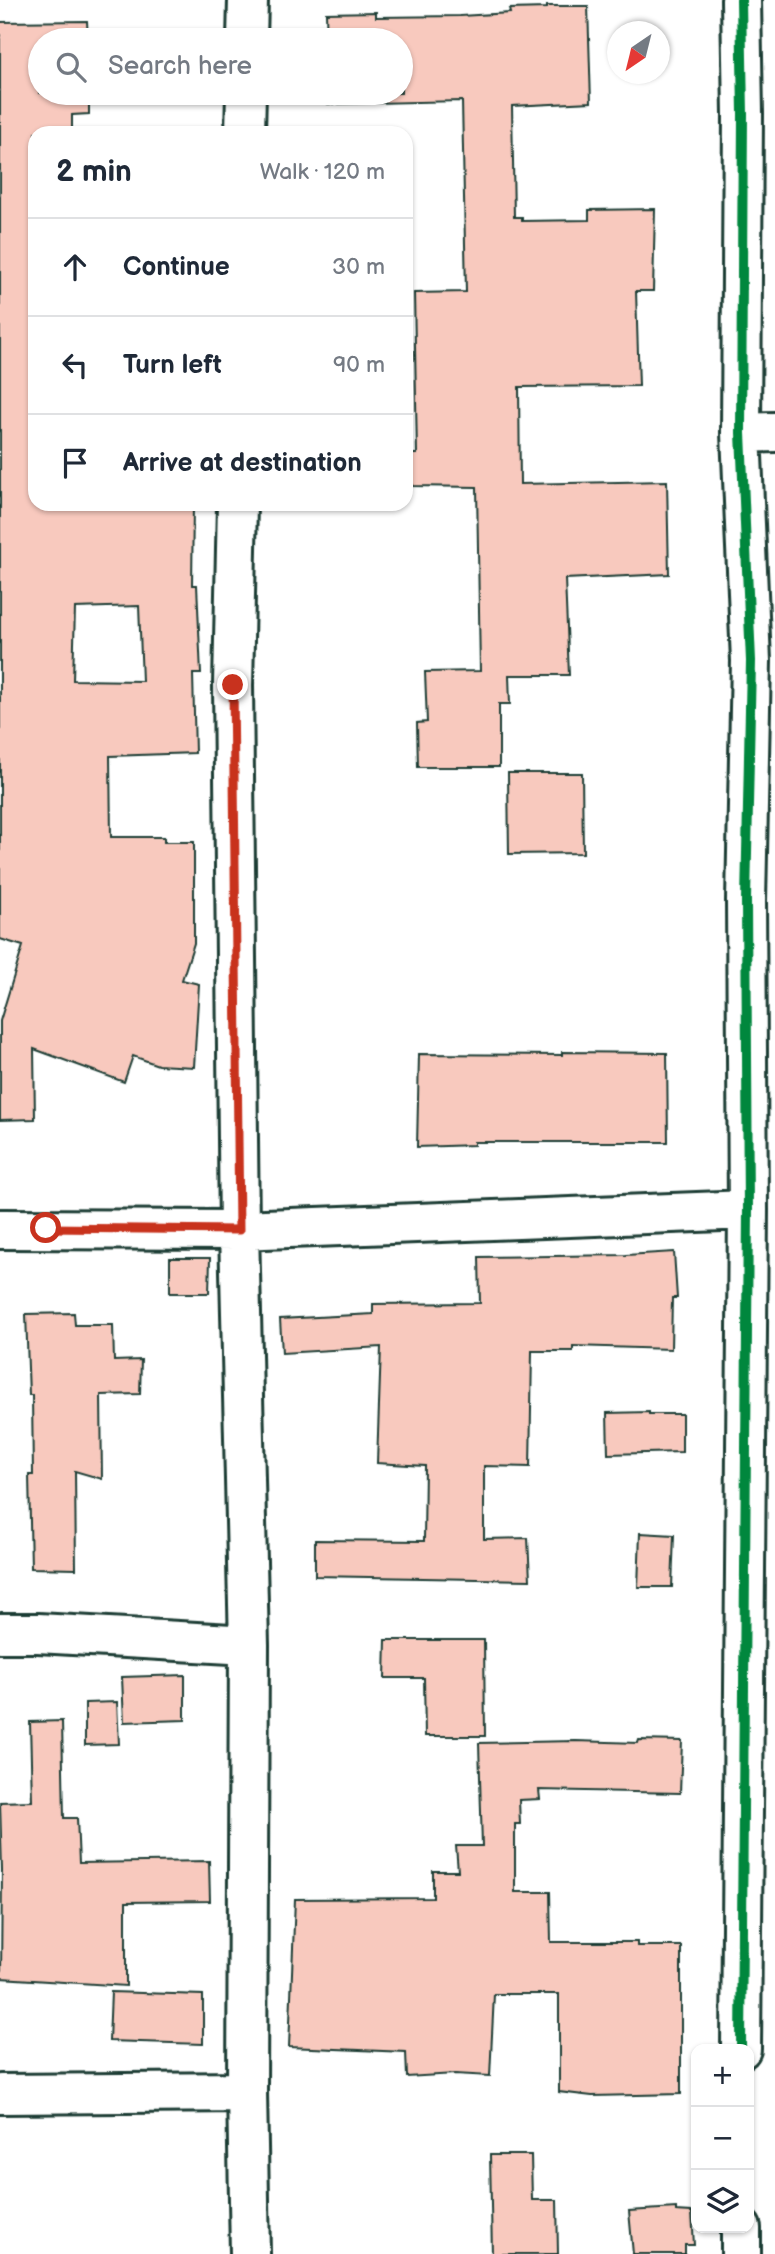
<!DOCTYPE html>
<html lang="en">
<head>
<meta charset="utf-8">
<style>
  body { margin:0; font-family:"Balsamiq Sans",sans-serif; background:#f2f2f3; color:#1f2937 }
  .controls { position:absolute; right:21px; bottom:21px; display:grid; overflow:hidden; border-radius:14px; box-shadow:0 2px 5px #0004 }
  .controls button { width:63px; height:63px; display:grid; place-items:center; padding:0; border:0; border-bottom:2px solid #e0e1e3; background:#fff; color:#1f2937; font:35px sans-serif }
  .compass { position:absolute; left:607px; top:21px; width:63px; height:63px; border-radius:50%; background:#fff; box-shadow:0 2px 5px #0004; rotate:215deg }
  .stop { position:absolute; width:21px; height:21px; margin:-16px; border:5px solid #c8321e; border-radius:50%; background:#fff }
  .stop.end { background:#c8321e; border-color:#fff; box-shadow:0 2px 7px #0008 }
  .list { margin:0; padding:0; list-style:none }
  h2 { display:flex; justify-content:space-between; align-items:center; height:91px; margin:0; padding:0 28px; font-size:30px }
  h2 small { font-size:23px; font-weight:400; color:#747a83 }
  .list li { display:grid; grid-template-columns:46px 1fr auto; gap:21px; align-items:center; box-sizing:border-box; height:98px; padding:0 28px; border-top:2px solid #e0e1e3 }
  .list b { display:block; font-size:26px; white-space:nowrap }
  .list em { font-size:23px; font-style:normal; color:#747a83 }
  .icon { flex:none; width:38px; height:38px; fill:none; stroke:currentColor; stroke-width:2; stroke-linecap:round; stroke-linejoin:round }
  .map { position:relative; flex:none; width:775px; height:2254px; overflow:hidden }
  .search { position:absolute; background:#fff; box-shadow:0 2px 5px #0004; left:28px; top:28px; width:385px; height:77px; display:flex; align-items:center; gap:18px; box-sizing:border-box; padding:0 24px; border-radius:38px; color:#747a83; font-size:26px }
  .panel { position:absolute; background:#fff; box-shadow:0 2px 5px #0004; left:28px; top:126px; width:385px; height:385px; border-radius:21px }
  .map>svg:first-child { display:block }
  .building { fill:#f8c9be; stroke:#1f3d34; stroke-width:2; fill-rule:evenodd }
  .lines { fill:none; stroke-linecap:round; stroke-linejoin:round }
  .minor-casing { stroke:#1f3d34; stroke-width:44 }
  .minor { stroke:#fff; stroke-width:38 }
  .cycleway-casing { stroke:#fff; stroke-width:15 }
  .cycleway { stroke:#00873e; stroke-width:10 }
  .route { stroke:#c8321e; stroke-width:9 }
</style>
</head>
<body>
<div class="map">
<svg width="775" height="2254" viewBox="0 0 775 2254">
  <rect width="100%" height="100%" fill="#fff"/>
  <filter id="ink" filterUnits="userSpaceOnUse"><feTurbulence type="fractalNoise" baseFrequency=".0143" numOctaves="2"/><feDisplacementMap in="SourceGraphic" scale="14" xChannelSelector="R" yChannelSelector="G"/><feConvolveMatrix kernelMatrix="1 2 1 2 8 2 1 2 1" color-interpolation-filters="sRGB"/></filter>
  <g filter="url(#ink)">
    <path class="building" d="M 547,6 L 588,6 L 591,102 L 512,106 L 514,217 L 522,217 L 522,221 L 589,220 L 589,210 L 655,209 L 653,291 L 636,291 L 639,386 L 519,387 L 520,484 L 667,481 L 669,574 L 565,579 L 569,675 L 509,675 L 510,704 L 499,704 L 499,767 L 418,767 L 417,723 L 427,722 L 425,672 L 480,671 L 477,487 L 412,486 L 412,454 L 417,454 L 414,293 L 466,292 L 462,101 L 328,104 L 328,93 L 401,93 L 401,40 L 327,40 L 326,13 L 376,12 L 376,17 L 460,16 L 510,13 L 509,9 L 547,8 Z
      M 87,21 L 88,40 L 40,40 L 40,93 L 89,93 L 89,114 L 72,115 L 72,133 L 35,133 L 35,504 L 193,504 L 192,585 L 197,585 L 201,674 L 193,674 L 195,753 L 110,756 L 111,837 L 164,837 L 164,842 L 194,842 L 194,943 L 182,980 L 199,984 L 194,1067 L 158,1065 L 133,1056 L 124,1082 L 34,1049 L 35,1119 L 0,1120 L 0,1021 L 23,946 L 0,939 L 0,22 ZM 139,606 L 142,681 L 73,680 L 75,608 Z
      M 508,773 L 582,773 L 583,853 L 509,854 Z
      M 562,1052 L 667,1053 L 668,1142 L 474,1142 L 474,1145 L 417,1147 L 419,1054 L 562,1055 Z
      M 674,1252 L 677,1298 L 672,1298 L 671,1349 L 573,1346 L 573,1351 L 532,1351 L 530,1467 L 484,1466 L 484,1539 L 528,1538 L 530,1580 L 315,1576 L 315,1540 L 424,1541 L 425,1466 L 377,1463 L 381,1347 L 282,1353 L 280,1319 L 373,1314 L 373,1304 L 480,1303 L 479,1257 L 626,1255 Z
      M 170,1258 L 210,1258 L 209,1293 L 170,1293 Z
      M 74,1313 L 75,1325 L 113,1325 L 114,1361 L 141,1360 L 140,1394 L 101,1395 L 102,1479 L 75,1471 L 76,1569 L 31,1568 L 29,1475 L 33,1475 L 32,1395 L 29,1395 L 26,1314 Z
      M 649,1412 L 649,1414 L 682,1414 L 682,1452 L 608,1454 L 607,1413 Z
      M 640,1533 L 674,1535 L 672,1587 L 638,1587 Z
      M 386,1640 L 484,1640 L 485,1736 L 425,1736 L 424,1678 L 385,1678 Z
      M 185,1675 L 185,1720 L 124,1722 L 122,1677 Z
      M 117,1702 L 119,1744 L 85,1745 L 85,1703 Z
      M 62,1721 L 64,1818 L 77,1818 L 79,1863 L 209,1861 L 210,1901 L 126,1902 L 126,1986 L 1,1978 L 2,1870 L 0,1802 L 32,1801 L 30,1722 Z
      M 639,1740 L 682,1741 L 680,1793 L 539,1790 L 540,1799 L 519,1800 L 520,1824 L 515,1824 L 515,1892 L 550,1892 L 551,1942 L 637,1942 L 637,1946 L 681,1946 L 681,2094 L 592,2096 L 559,2092 L 559,1994 L 494,1994 L 490,2076 L 455,2074 L 407,2077 L 406,2052 L 289,2047 L 295,1899 L 433,1898 L 433,1871 L 458,1871 L 456,1846 L 482,1846 L 479,1743 L 576,1741 L 638,1743 Z
      M 111,1992 L 203,1995 L 203,2044 L 109,2041 Z
      M 490,2155 L 531,2155 L 532,2200 L 557,2200 L 558,2254 L 492,2254 Z
      M 676,2208 L 676,2211 L 692,2212 L 694,2245 L 685,2245 L 685,2254 L 633,2254 L 629,2211 Z"/>
    <g class="lines">
      <defs>
        <path id="minor" d="M 741,0 L 743,114 L 741,433 L 751,661 L 746,901 L 748,1210 L 741,2049
          M 247,40 L 248,0
          M 245,133 L 246,93
          M 741,433 L 775,432
          M 237,504 L 233,685 L 239,1230 L 249,1645 L 247,2092 L 250,2254
          M 0,1229 L 239,1230 L 748,1210
          M 0,1633 L 38,1633 L 249,1645
          M 0,2094 L 247,2092
          M 741,2228 L 741,2254"/>
      </defs>
      <use href="#minor" class="minor-casing"/>
      <use href="#minor" class="minor"/>
      <defs>
        <path id="cycleway" d="M 741,0 L 743,114 L 741,433 L 751,661 L 746,901 L 748,1210 L 741,2049"/>
      </defs>
      <use href="#cycleway" class="cycleway-casing"/>
      <use href="#cycleway" class="cycleway"/>
    </g>
  </g>
  <g class="lines" filter="url(#ink)">
    <path class="route" d="M 46,1228 L 239,1230 L 233,685"/>
  </g>
</svg>
<div class="controls">
<button>+</button>
<button>−</button>
<button><svg class="icon" aria-label="layers" viewBox="0 0 24 24"><path d="M12 4l9 5-9 5-9-5zM3 14l9 5 9-5"/></svg></button>
</div>
<svg class="compass" viewBox="-18 -18 36 36"><path d="M0-13l5 13h-10z" fill="#e53935"/><path d="M0 13l5-13h-10z" fill="#747a83"/></svg>
<div class="stop" style="left:46px;top:1228px"></div>
<div class="stop end" style="left:233px;top:685px"></div>
<div class="search"><svg class="icon" aria-label="search" viewBox="0 0 24 24"><circle cx="10" cy="10" r="6"/><path d="M15 15l6 6"/></svg>Search here</div>
<section class="panel">
<h2>2 min<small>Walk · 120 m</small></h2>
<ul class="list">
<li><svg class="icon" aria-label="ahead" viewBox="0 0 24 24"><path d="M12 20V5M6 11l6-6 6 6"/></svg><div><b>Continue</b></div><em>30 m</em></li>
<li><svg class="icon" aria-label="left" viewBox="0 0 24 24"><path d="M17 20v-9H6M10 6l-5 5 5 5"/></svg><div><b>Turn left</b></div><em>90 m</em></li>
<li><svg class="icon" aria-label="arrive" viewBox="0 0 24 24"><path d="M6 21V4h12l-3 4 3 4H6"/></svg><div><b>Arrive at destination</b></div></li>
</ul>
</section>
</div>
</body>
</html>
